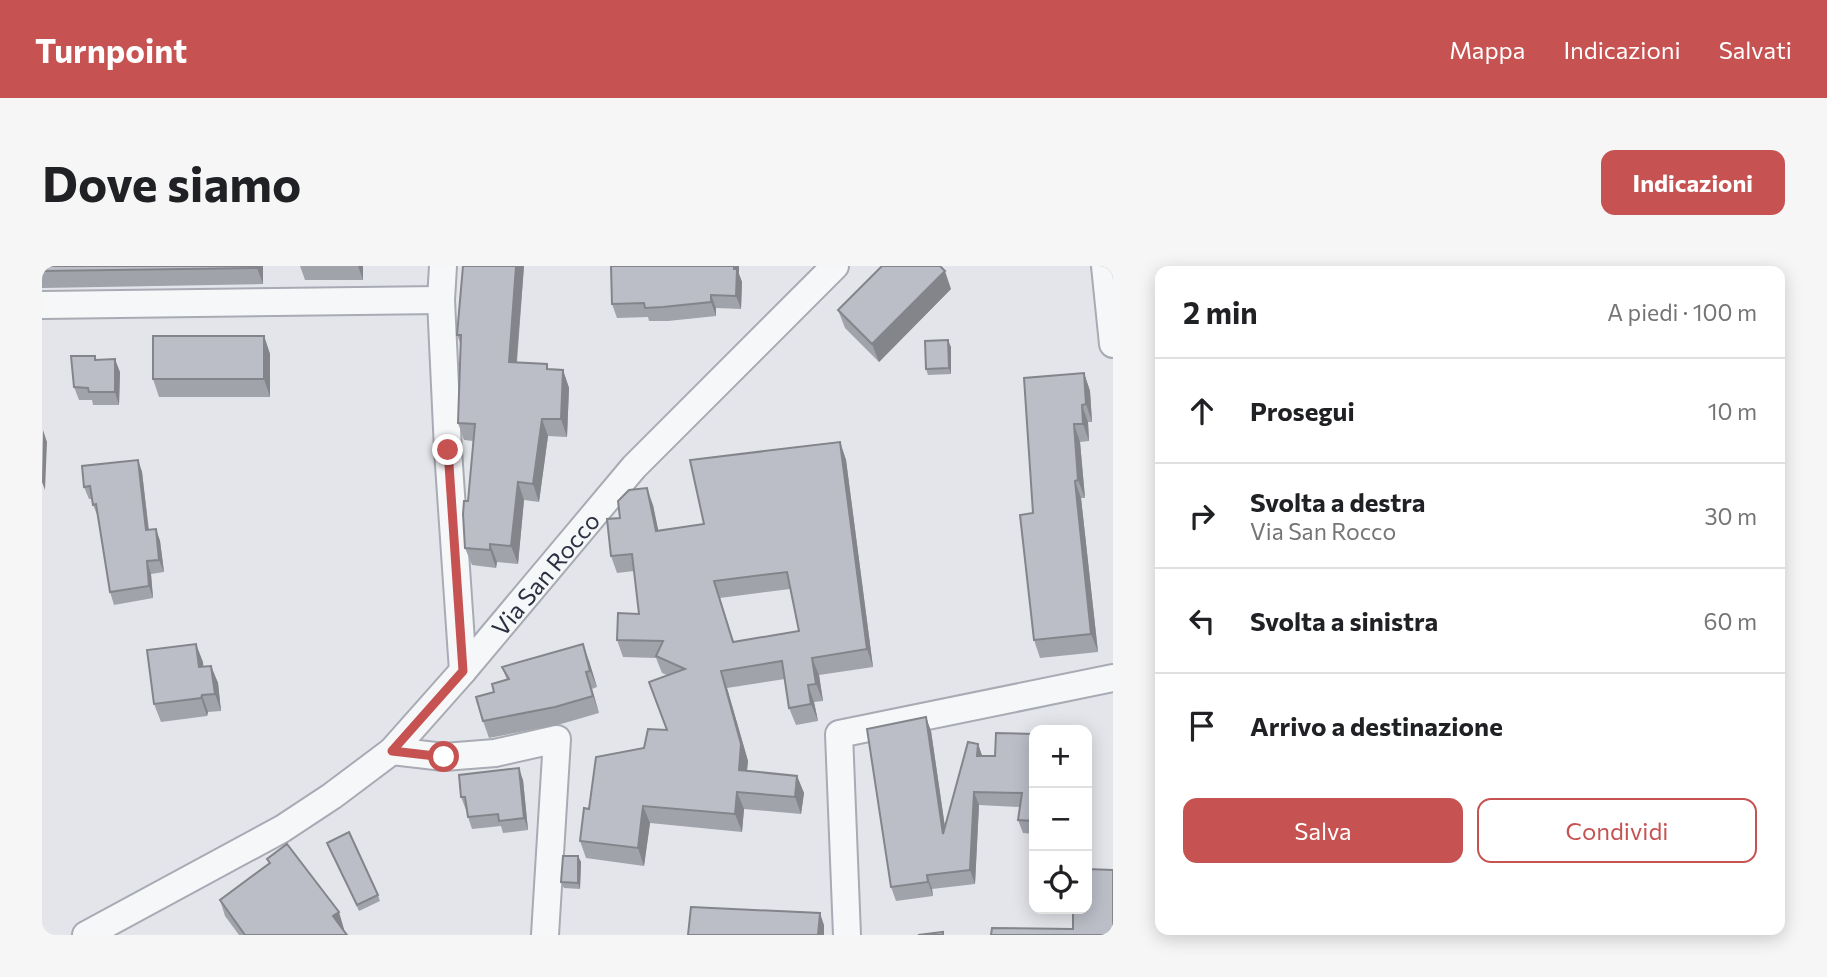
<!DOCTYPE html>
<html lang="it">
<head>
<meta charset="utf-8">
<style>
  body { margin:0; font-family:Commissioner,sans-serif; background:#f6f6f6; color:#202124 }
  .controls { position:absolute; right:21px; bottom:21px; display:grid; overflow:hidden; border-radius:14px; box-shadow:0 4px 18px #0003 }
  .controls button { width:63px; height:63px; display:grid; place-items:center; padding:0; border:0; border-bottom:2px solid #e0e0e0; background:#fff; color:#202124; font:35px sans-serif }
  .stop { position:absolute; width:21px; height:21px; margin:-16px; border:5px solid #c65352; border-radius:50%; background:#fff }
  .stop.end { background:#c65352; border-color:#fff; box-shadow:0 2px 7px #0008 }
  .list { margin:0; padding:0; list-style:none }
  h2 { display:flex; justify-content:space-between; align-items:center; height:91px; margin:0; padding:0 28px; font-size:30px }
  h2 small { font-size:23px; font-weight:400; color:#757577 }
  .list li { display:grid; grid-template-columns:46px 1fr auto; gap:21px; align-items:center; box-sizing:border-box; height:105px; padding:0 28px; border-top:2px solid #e0e0e0 }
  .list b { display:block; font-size:26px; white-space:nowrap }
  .list p { margin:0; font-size:23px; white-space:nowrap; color:#757577 }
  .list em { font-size:23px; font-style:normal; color:#757577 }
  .actions { display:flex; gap:14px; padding:21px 28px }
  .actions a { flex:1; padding:16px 0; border:2px solid #c65352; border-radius:14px; text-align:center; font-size:24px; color:#c65352 }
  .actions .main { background:#c65352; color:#fff }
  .icon { flex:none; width:38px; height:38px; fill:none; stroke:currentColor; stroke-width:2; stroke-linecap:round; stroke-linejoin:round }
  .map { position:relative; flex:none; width:1071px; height:669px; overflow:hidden; border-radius:14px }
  header { display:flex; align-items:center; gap:42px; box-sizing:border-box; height:98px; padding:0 35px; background:#c65352; color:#fff }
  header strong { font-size:33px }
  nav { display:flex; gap:38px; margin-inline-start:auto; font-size:24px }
  .intro { display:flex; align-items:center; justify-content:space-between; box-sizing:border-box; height:168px; padding:0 42px }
  h1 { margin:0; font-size:49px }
  .button { padding:18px 32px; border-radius:14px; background:#c65352; color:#fff; font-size:24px; font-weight:700 }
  main { display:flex; gap:42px; padding:0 42px }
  aside { flex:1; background:#fff; border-radius:14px; box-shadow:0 4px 18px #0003 }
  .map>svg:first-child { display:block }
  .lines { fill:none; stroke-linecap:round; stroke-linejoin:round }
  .minor-casing { stroke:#a8abb4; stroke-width:30 }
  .minor { stroke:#f6f7f9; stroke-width:26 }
  .wall { fill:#a1a3ab; fill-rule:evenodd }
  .shaded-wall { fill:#83858b }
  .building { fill:#bbbec7; stroke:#83858b; stroke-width:2; fill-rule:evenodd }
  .route { stroke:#c65352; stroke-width:9 }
  .labels { text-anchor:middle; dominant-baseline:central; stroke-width:6; stroke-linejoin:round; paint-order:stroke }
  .street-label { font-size:24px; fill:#2c3142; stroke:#f3f4f8 }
</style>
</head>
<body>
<header>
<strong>Turnpoint</strong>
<nav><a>Mappa</a><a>Indicazioni</a><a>Salvati</a></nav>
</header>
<div class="intro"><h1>Dove siamo</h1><a class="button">Indicazioni</a></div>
<main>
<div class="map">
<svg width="1071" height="669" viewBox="0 0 1071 669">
  <rect width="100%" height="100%" fill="#e3e5ea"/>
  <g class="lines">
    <defs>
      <g id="minor">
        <path d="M 401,0 L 399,34 L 406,184 L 421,405"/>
        <path d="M 1063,0 L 1071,78"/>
        <path d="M 0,39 L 399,34"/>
        <path d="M 350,485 L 402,491 L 453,487 L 515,473 L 503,669"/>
        <path id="s1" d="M 44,669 L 240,563 L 290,530 L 350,485 L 421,405 L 592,201 L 793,0"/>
        <path d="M 805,669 L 797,468 L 1071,412"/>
      </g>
    </defs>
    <use href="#minor" class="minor-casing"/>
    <use href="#minor" class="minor"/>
  </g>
  <path class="wall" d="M 0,0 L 221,0 L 221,18 L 0,22 Z
    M 258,0 L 321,0 L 321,14 L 263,14 Z
    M 421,0 L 482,0 L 475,97 L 507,103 L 521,104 L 527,122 L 525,171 L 506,170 L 497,236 L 482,234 L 476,298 L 455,296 L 454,302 L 430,299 L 423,282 L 426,235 L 431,175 L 422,174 L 416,157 L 419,79 L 415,69 Z
    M 569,0 L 697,0 L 697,8 L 700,16 L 699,43 L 674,42 L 674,50 L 626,55 L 607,55 L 606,51 L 575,52 L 570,38 Z
    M 909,23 L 837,96 L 803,62 L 796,44 Z
    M 222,70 L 228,88 L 228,131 L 117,131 L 111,113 Z
    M 909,81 L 909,108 L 886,109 L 884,103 Z
    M 53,90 L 54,94 L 78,106 L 77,139 L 51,139 L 50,134 L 37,134 L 32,121 Z
    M 1042,107 L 1048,125 L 1050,156 L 1046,156 L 1047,175 L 1038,176 L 1043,232 L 1039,232 L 1056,386 L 998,392 L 992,374 L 991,247 Z
    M 798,176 L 804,194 L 831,401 L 777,409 L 781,435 L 772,436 L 776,455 L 754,459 L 747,442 L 743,413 L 685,422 L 706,495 L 705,505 L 755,510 L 762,527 L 759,548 L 702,543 L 700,566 L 608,557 L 602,600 L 544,592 L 538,575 L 547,543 L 602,482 L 625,464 L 625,409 L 620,407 L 614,392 L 581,391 L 575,374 L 597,348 L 592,305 L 575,307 L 569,290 L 578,252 L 611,239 L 616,265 L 662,258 ZM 748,323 L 757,365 L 692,376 L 678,332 Z
    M 96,194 L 100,206 L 107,264 L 114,263 L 118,275 L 122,306 L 109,308 L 111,332 L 72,339 L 68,326 L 56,251 L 51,239 L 50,233 L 47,233 L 42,221 Z
    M 154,378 L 161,400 L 169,400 L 176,417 L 179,445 L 166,446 L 165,450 L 119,456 L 112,438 Z
    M 547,395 L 555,421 L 550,423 L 557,447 L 519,458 L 447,472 L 441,455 L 452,426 L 465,414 L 460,401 Z
    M 889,465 L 903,561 L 936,478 L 940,490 L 953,490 L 992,468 L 992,568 L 981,567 L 976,554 L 978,541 L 937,539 L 933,618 L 890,623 L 891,630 L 854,635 L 849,621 Z
    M 481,514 L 486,564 L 461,567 L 459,560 L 430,563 L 426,551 L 425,543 L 424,544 L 419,531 Z
    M 285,577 L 336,629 L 338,635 L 317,645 Z
    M 536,590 L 539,596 L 538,623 L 522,622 L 519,616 Z
    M 225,593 L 302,663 L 301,664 L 305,669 L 197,669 L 183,650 L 178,634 L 227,598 Z"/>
  <path class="shaded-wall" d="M 215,0 L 221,0 L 221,18 L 215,2 Z
    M 316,0 L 321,0 L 321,14 Z
    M 474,0 L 482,0 L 473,114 L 467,96 Z
    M 692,0 L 697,0 L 697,8 L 700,16 L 699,43 L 694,30 Z
    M 903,5 L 909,23 L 837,96 L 830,78 Z
    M 669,29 L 674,42 L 674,50 L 669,36 Z
    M 222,70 L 228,88 L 228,131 L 222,113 Z
    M 906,74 L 909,81 L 909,108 L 907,102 Z
    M 73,93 L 78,106 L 77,139 L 73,126 Z
    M 521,104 L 527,122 L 525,171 L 519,153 Z
    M 1042,107 L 1048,125 L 1050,156 L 1044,138 Z
    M 1040,139 L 1046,156 L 1047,175 L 1041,158 Z
    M 500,153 L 506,170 L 497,236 L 491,218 Z
    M 1032,158 L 1038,176 L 1043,232 L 1036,214 Z
    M 1,164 L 5,176 L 3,224 L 0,216 Z
    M 798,176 L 804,194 L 831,401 L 825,383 Z
    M 96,194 L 100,206 L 108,277 L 104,264 Z
    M 1033,215 L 1039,232 L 1056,386 L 1049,368 Z
    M 476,216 L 482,234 L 476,298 L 469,280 Z
    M 605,222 L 611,239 L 620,282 L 614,265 Z
    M 114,263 L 118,275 L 122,306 L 117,294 Z
    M 448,278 L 455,296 L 454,302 L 448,284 Z
    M 105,295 L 109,308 L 111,332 L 107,320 Z
    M 154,378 L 161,396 L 163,418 L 157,401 Z
    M 541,378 L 547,395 L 555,421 L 548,405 Z
    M 770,392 L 777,409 L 781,435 L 774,418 Z
    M 169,400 L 176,417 L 179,445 L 173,428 Z
    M 679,405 L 685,422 L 706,495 L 703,521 L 697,504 Z
    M 544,406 L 550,423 L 557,447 L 551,430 Z
    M 766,419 L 772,436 L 776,455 L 769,438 Z
    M 160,429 L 166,446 L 165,450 L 159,432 Z
    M 884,451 L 889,465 L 906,582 L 901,568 Z
    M 936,478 L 941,492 L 935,490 Z
    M 477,502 L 481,514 L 486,564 L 482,552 Z
    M 755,510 L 762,527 L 759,548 L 753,531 Z
    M 695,526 L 702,543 L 700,566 L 693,548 Z
    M 932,526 L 937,539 L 933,618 L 928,604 Z
    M 601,540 L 608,557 L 602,600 L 596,582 Z
    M 536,590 L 539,596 L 538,623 L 536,617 Z
    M 885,609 L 890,623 L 891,630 L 886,616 Z
    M 297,646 L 302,663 L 297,667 L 291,650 Z
    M 778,647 L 782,659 L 782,669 L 776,669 Z"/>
  <path class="building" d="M 0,0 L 215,0 L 215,2 L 0,5 Z
    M 421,0 L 474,0 L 467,96 L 505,98 L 505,103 L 521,104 L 519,153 L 500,153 L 491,218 L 476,216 L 469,280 L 448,278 L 448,284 L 423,282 L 421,248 L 422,235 L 426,235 L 433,158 L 416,157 L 419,69 L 415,69 Z
    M 569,0 L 692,0 L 692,3 L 695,3 L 694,30 L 669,29 L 669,36 L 621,41 L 603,42 L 602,37 L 570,38 Z
    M 840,0 L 898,0 L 903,5 L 830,78 L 796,44 Z
    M 111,70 L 222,70 L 222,113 L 111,113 Z
    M 906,74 L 907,102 L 884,103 L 883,75 Z
    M 29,90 L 53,90 L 53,94 L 73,93 L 73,126 L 47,126 L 46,122 L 32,121 Z
    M 1042,107 L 1044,138 L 1040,139 L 1041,158 L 1032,158 L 1036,214 L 1033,215 L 1049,368 L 992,374 L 978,249 L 991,247 L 982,112 Z
    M 798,176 L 825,383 L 770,392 L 774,418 L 766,419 L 769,438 L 747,442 L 740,395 L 679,405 L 699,478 L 697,504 L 755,510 L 753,531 L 695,526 L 693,548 L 601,540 L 596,582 L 538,575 L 542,542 L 547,543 L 554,491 L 602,482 L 606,463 L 625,464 L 607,416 L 643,403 L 614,390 L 621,375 L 575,374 L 576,347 L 597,348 L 590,288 L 569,290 L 565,253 L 578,252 L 576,235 L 587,224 L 605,222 L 614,265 L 662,258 L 648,194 ZM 745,306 L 757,365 L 691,376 L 672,315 Z
    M 96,194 L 104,264 L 114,263 L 117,294 L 105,295 L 107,320 L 68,326 L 54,238 L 51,239 L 48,220 L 42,221 L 40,200 Z
    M 154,378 L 157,401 L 169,400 L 173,428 L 160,429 L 159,432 L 112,438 L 105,384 Z
    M 541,378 L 548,405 L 544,406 L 551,430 L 513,441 L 441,455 L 434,431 L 452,426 L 450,418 L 467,413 L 460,401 Z
    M 884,451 L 901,568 L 926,476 L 936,478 L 935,490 L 953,490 L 954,467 L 992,468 L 992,555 L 976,554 L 980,527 L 932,526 L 928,604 L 885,609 L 886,616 L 849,621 L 825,463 Z
    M 477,502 L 482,552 L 457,555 L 456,548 L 426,551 L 423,531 L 419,531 L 417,509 Z
    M 307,566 L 336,629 L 315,639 L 285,577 Z
    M 245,578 L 297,646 L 291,650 L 305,669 L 203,669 L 178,634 L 228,597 L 225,593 Z
    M 521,590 L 536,590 L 536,617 L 519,616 Z
    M 1045,603 L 1071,604 L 1071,669 L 949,669 L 950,662 L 1031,663 L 1031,643 L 1045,643 Z
    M 649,641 L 778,647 L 776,669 L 646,669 Z
    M 901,666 L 901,669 L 876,669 Z"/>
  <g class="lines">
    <path class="route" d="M 402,491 L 350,485 L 421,405 L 406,184"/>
  </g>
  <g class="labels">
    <g class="street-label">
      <text stroke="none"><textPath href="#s1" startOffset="592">Via San Rocco</textPath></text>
    </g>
  </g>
</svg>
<div class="controls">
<button>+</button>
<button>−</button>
<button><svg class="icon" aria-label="locate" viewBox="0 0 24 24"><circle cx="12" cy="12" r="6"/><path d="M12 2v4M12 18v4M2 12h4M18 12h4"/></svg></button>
</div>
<div class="stop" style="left:402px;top:491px"></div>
<div class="stop end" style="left:406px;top:184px"></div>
</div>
<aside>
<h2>2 min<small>A piedi · 100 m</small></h2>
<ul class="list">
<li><svg class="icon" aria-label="ahead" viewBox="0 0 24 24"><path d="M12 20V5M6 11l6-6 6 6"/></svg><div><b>Prosegui</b></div><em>10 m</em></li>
<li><svg class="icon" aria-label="right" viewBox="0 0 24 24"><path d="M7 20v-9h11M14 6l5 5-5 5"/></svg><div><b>Svolta a destra</b><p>Via San Rocco</p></div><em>30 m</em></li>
<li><svg class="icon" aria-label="left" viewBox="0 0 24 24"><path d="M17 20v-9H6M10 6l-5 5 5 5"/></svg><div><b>Svolta a sinistra</b></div><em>60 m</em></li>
<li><svg class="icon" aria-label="arrive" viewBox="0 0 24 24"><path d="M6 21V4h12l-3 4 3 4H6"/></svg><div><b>Arrivo a destinazione</b></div></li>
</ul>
<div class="actions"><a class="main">Salva</a><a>Condividi</a></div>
</aside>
</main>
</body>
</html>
